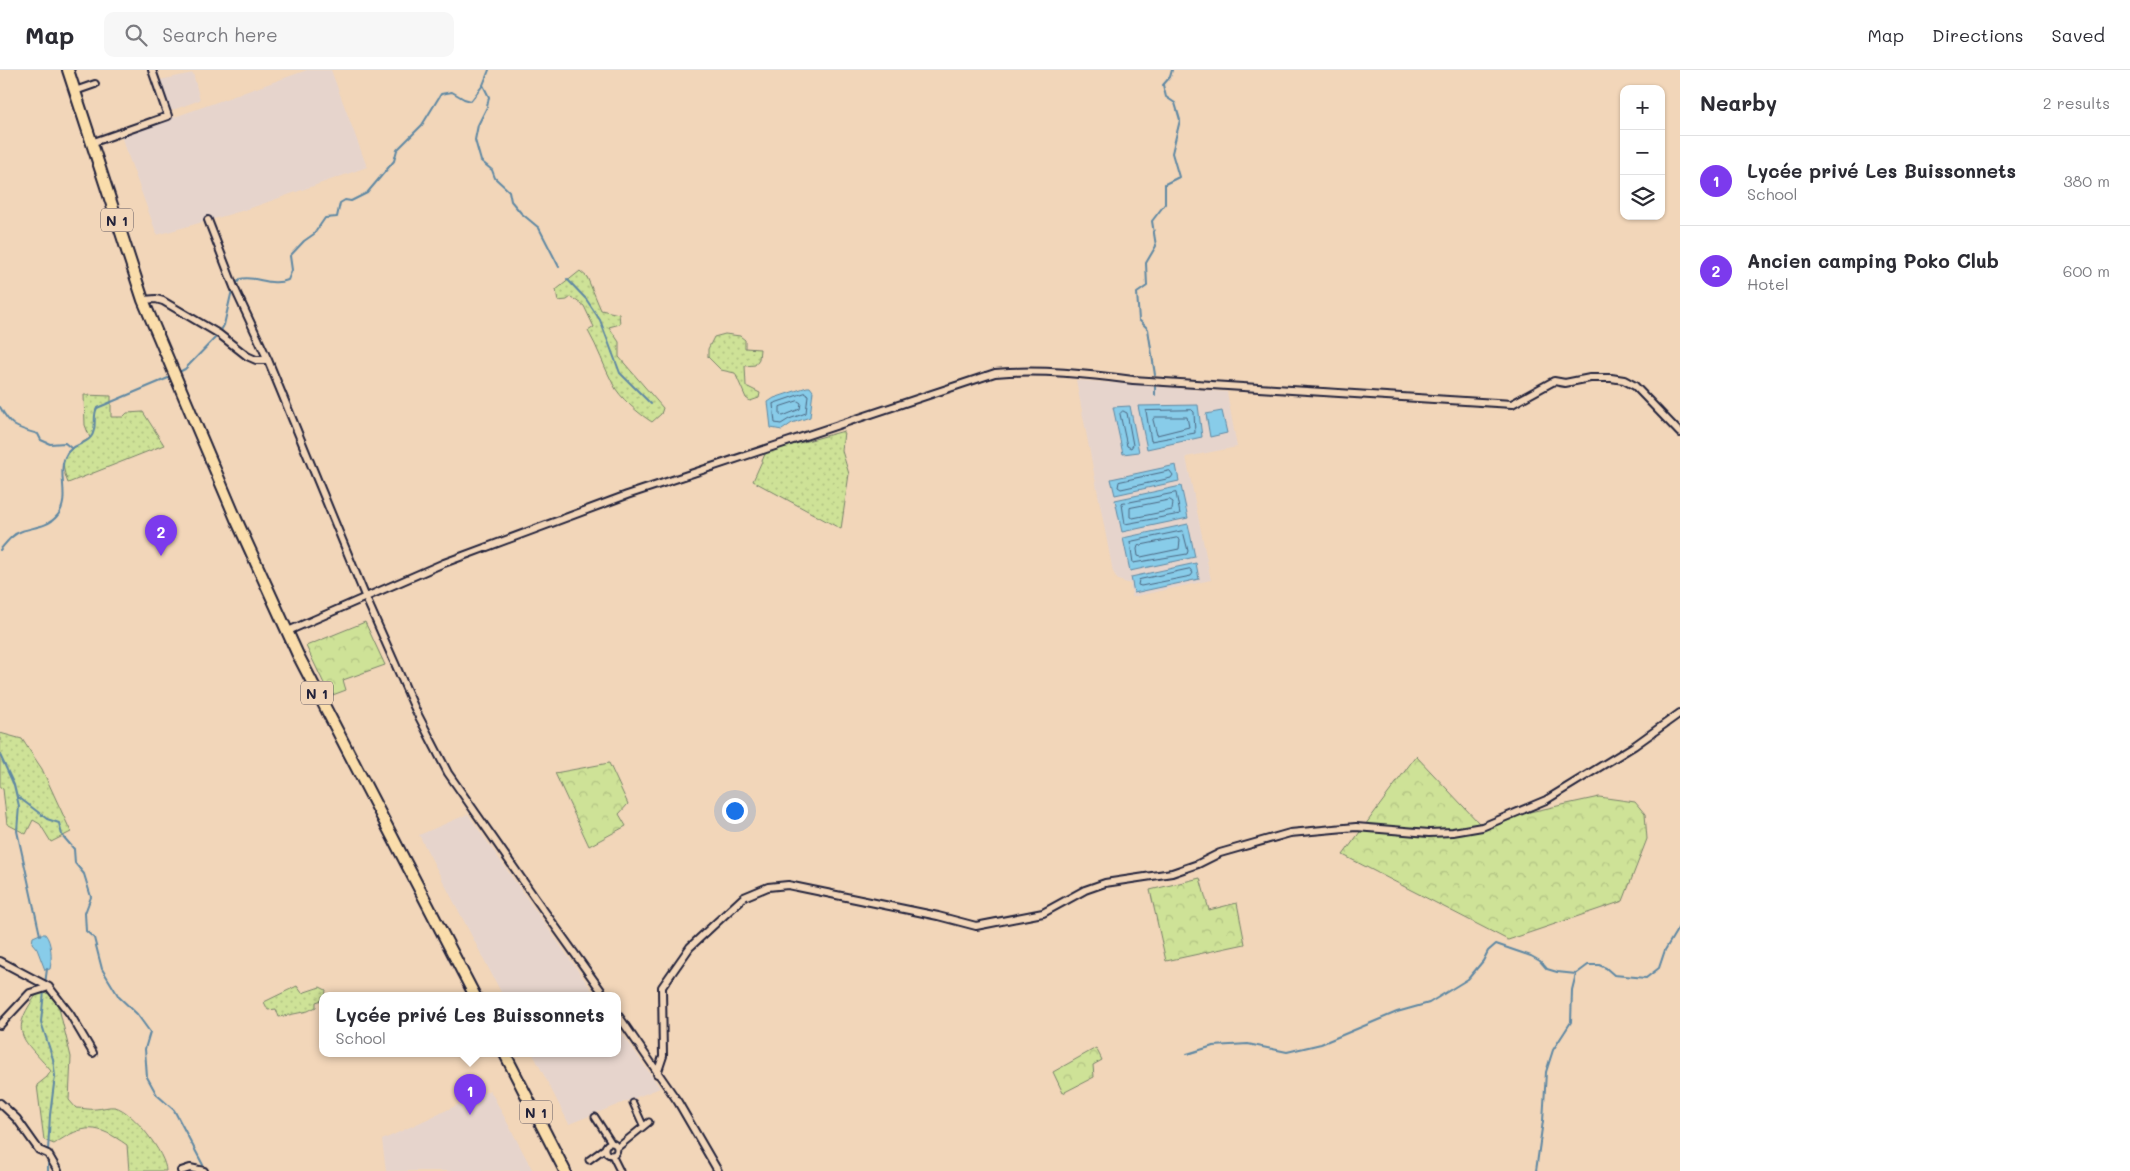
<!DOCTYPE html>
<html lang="en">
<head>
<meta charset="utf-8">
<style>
  body { margin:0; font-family:Mali,sans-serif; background:#f7f7f7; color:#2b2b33 }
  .controls { position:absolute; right:15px; top:15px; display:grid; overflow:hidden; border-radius:10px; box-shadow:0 1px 4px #0004 }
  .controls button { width:45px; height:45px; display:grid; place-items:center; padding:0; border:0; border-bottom:1px solid #e1e1e2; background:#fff; color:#2b2b33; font:25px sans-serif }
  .you { position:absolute; left:734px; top:740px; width:18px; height:18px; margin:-12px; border:4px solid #fff; border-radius:50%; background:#1a73e8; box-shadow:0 0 0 8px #1a73e833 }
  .badge { display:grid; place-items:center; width:32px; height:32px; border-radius:50%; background:#7c3aed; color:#fff; font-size:16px; font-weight:700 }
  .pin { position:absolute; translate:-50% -41px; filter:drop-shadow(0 1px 2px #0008) }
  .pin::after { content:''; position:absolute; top:26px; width:18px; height:15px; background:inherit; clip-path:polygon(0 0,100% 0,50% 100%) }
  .popup { position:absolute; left:319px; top:922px; width:302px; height:65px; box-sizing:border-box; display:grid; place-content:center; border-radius:10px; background:#fff; filter:drop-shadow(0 1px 4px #0005); font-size:16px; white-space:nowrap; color:#7c7c81 }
  .popup b { font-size:19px; color:#2b2b33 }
  .popup::after { content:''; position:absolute; left:50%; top:100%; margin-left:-10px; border:10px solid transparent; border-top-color:#fff }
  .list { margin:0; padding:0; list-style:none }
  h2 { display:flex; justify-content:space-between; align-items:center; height:65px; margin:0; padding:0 20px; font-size:21px }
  h2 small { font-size:16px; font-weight:400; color:#7c7c81 }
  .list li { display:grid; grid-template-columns:32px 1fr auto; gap:15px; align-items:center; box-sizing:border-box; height:90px; padding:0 20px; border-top:1px solid #e1e1e2 }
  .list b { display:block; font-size:19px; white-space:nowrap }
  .list p { margin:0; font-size:16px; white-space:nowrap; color:#7c7c81 }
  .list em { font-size:16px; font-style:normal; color:#7c7c81 }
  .icon { flex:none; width:28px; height:28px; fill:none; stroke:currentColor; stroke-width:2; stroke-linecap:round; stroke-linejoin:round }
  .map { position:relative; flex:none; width:1680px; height:1101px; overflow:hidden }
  header { display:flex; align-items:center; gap:30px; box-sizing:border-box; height:70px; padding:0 25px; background:#fff; border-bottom:1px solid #e1e1e2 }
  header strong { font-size:24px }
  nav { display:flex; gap:28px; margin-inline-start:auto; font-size:18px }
  .search { width:350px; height:45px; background:#f7f7f7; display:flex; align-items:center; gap:12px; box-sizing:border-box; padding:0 18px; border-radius:10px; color:#7c7c81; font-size:19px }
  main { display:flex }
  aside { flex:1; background:#fff }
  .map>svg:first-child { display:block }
  .built { fill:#e6d4cc }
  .grass { fill:url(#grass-dots); stroke:#788269 }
  .forest { fill:url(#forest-crowns); stroke:#788269 }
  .water { fill:#88cce9; stroke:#5f88a3 }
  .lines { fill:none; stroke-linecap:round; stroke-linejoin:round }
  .shore { stroke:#4b6681; stroke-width:1 }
  .stream { stroke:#5f88a3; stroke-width:2 }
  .pedestrian-casing { stroke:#22223b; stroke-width:9 }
  .minor-casing { stroke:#22223b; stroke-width:10 }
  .trunk-casing { stroke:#22223b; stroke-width:14 }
  .pedestrian { stroke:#f2d6b9; stroke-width:5 }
  .minor { stroke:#f2d6b9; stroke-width:6 }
  .trunk { stroke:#faddab; stroke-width:10 }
  .labels { text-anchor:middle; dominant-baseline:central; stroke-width:4; stroke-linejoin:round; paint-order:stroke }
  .shield { fill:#f2d6b9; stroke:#605861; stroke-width:1 }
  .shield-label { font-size:14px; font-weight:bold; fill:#22223b }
</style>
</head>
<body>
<header>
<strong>Map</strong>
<div class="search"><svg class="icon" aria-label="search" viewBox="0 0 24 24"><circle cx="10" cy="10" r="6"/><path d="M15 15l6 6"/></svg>Search here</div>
<nav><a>Map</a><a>Directions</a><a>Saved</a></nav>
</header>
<main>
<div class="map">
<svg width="1680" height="1101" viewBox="0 0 1680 1101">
  <defs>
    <pattern id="grass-dots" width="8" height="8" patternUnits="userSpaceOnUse" patternTransform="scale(1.25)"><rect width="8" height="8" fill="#cee297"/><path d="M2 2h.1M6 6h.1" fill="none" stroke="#b1c283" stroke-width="1.8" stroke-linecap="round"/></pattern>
    <pattern id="forest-crowns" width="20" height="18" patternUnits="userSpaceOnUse" patternTransform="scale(1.25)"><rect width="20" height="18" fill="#cee297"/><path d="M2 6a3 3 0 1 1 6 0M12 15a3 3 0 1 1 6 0" fill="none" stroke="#b1c283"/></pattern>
  </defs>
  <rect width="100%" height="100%" fill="#f2d6b9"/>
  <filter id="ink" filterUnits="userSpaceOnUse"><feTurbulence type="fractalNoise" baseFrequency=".02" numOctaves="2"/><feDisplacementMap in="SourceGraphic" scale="10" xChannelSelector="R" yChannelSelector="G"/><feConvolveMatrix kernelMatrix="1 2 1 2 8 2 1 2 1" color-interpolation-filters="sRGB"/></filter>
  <g filter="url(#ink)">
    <path class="built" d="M 307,0 L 331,0 L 367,97 L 245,140 L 157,165 L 121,66 Z
      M 193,3 L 200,30 L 170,41 L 160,10 Z
      M 1076,310 L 1227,322 L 1237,377 L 1186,387 L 1211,510 L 1132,527 L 1130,514 L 1118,510 L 1113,502 Z
      M 468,744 L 526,827 L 596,926 L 503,926 L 419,765 Z
      M 618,957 L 660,1018 L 569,1054 L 533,984 L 618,984 Z
      M 490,1020 L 533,1101 L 386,1101 L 382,1070 Z"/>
    <path class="grass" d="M 580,201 L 587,207 L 601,240 L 619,244 L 620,254 L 609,257 L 619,272 L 619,287 L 663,338 L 661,344 L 652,352 C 639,344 619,327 613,314 C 604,297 598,278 588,261 L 594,257 L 584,236 L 571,227 L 567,230 L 558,231 L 556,220 Z
      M 725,264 L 740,266 L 745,270 L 745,278 L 760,279 L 759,289 L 755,295 L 745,296 L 746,316 L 760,323 L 759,328 L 750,331 L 746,328 L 735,303 L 721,300 L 708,287 L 708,279 L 714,267 Z
      M 84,325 L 111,326 L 111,347 L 123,347 L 127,343 L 143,342 L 164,375 L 68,413 C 57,385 67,381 90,368 L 85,355 Z
      M 844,361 L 842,381 L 849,404 L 841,459 L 753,411 L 766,382 Z
      M 0,663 L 22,669 L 42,699 L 71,762 L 51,772 L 40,754 L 33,750 L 26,764 L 7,754 L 3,719 L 0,718 Z
      M 297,916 L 302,923 L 320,917 L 326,920 L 325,926 L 322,926 L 322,930 L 316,932 L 316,937 L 308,941 L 279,947 L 276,939 L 268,940 L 264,932 Z
      M 50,923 L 59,938 L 71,987 L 69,1030 L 76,1038 C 83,1038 89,1040 96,1039 C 101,1039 109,1036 115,1037 C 133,1041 166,1084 166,1101 L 129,1101 L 127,1075 C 97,1054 85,1053 54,1074 L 44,1070 L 37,1015 L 47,1007 L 51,1001 C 23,968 8,964 37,924 Z"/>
    <path class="forest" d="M 365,552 L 385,595 L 343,610 L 346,620 L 330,626 L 306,576 Z
      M 1416,686 L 1479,753 L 1599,727 L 1635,732 L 1645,744 L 1647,769 L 1623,831 L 1508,870 L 1343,785 Z
      M 609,693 L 628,734 L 619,744 L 626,756 L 589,776 L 555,703 Z
      M 1200,808 L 1209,840 L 1237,833 L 1245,874 L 1166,891 L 1150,820 Z
      M 1096,978 L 1102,990 L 1093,995 L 1094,1007 L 1063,1023 L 1053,1002 Z"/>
    <path class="water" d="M 807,317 L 810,317 L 813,321 L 810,347 L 792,353 L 782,360 L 771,358 L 768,332 L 774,328 Z
      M 1198,335 L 1202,367 L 1147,379 L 1138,336 Z
      M 1130,336 L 1139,382 L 1123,384 L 1113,337 Z
      M 1222,341 L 1227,363 L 1210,367 L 1206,344 Z
      M 1176,395 L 1179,411 L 1115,425 L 1111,409 Z
      M 1181,416 L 1188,448 L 1122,462 L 1115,430 Z
      M 1188,454 L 1195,487 L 1130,501 L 1123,468 Z
      M 1196,493 L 1199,509 L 1134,523 L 1131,507 Z
      M 40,864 L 45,864 C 52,872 52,889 50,899 L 45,900 L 37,879 L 32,873 L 33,867 Z"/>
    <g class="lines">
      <path class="shore" d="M 805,323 L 808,325 L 806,343 L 789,349 L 781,354 L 775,353 L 773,334 Z
        M 798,331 L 801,333 L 800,339 L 783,346 L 780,345 L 780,337 Z
        M 1192,340 L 1194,342 L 1195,363 L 1151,371 L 1146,341 Z
        M 1123,341 L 1127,343 L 1133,375 L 1131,378 L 1127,376 L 1120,344 Z
        M 1155,347 L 1187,347 L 1189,357 L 1157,365 L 1153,350 Z
        M 1170,401 L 1173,405 L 1171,408 L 1121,419 L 1118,417 L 1119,412 Z
        M 1176,423 L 1180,444 L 1125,454 L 1122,434 Z
        M 1170,430 L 1173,432 L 1172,440 L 1133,448 L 1130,447 L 1130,438 Z
        M 1183,461 L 1188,481 L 1187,484 L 1133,493 L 1130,472 Z
        M 1177,468 L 1180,470 L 1179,479 L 1141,487 L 1138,486 L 1137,479 L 1138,476 Z
        M 1190,499 L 1193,503 L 1191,506 L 1141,516 L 1138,515 L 1139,510 Z"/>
      <path class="stream" d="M 483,15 L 489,27 L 487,37 L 478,55 L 475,70 L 481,91 L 492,100 L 495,108 L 509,121 L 511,131 L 521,143 L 539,158 L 559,197
        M 567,209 L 586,229 L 600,250 L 620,303 L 651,334
        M 235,216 L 240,209 C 256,205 270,217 288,210 L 292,200 L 290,186 L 304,171 L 314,164 L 325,148 L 337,147 L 340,133 L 345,130 L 351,131 L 367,123 L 394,91 L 397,80 L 422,55 L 441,24 L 452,22 L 464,29 L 471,31 L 483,15 L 489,0
        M 179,302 L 185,299 L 219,264 L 224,255 L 232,220
        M 1155,305 L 1148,259 L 1139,250 L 1137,223 L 1147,216 L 1146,193 L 1156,176 L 1152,151 L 1165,134 L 1165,114 L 1179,107 L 1172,83 L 1180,50 L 1175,33 L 1166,27 L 1163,15 L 1170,7 L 1172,0
        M 1155,325 L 1155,317
        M 0,337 C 11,357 16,358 38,364 L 41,370 L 50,374 L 65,373 L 71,378
        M 0,480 C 6,473 12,464 22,461 C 34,457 48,457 57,446 C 71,430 57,405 65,387 C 70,374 84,376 91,367 C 98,358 92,347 97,338 L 173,306
        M 0,685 L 14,715 L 19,736 L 17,761 L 40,865
        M 17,726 L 47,749 L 59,753 L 62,765 L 74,779 L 75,793 L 84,804 L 91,827 L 85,843 L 86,861 L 94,868 L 102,899 L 119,927 L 137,944 L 150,962 L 145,979 L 147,1007 L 157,1025 L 174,1040 L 203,1095
        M 45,914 L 47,899
        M 44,921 L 41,952 L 53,989 L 55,1006 L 50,1045 L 48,1081
        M 1187,984 L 1213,976 L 1248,974 L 1287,982 L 1321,974 L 1397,942 L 1429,933 L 1468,909 L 1483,891 L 1488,881 L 1496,874 L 1531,886 L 1540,891 L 1547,899 L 1557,902 L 1576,904 L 1588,895 L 1599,895 L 1606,898 L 1614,905 L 1646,908 L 1659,898 L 1665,880 L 1680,855
        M 48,1101 L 48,1088
        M 1536,1101 L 1543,1051 L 1546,1002 L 1553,980 L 1571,952 L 1572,920 L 1576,904"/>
      <defs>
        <path id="pedestrian" d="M 633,1033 L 643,1055
          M 595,1047 L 611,1072
          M605 1079a6 6 0 1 1 12 0a6 6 0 1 1-12 0Z
          M 617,1078 L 649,1052
          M 612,1085 L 620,1101
          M 589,1090 L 604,1079"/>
        <path id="minor" d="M 75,21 L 95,14
          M 91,73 L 168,46 L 152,0
          M 208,150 L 234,217 L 268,290
          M 143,230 L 156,229 L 163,231 L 219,264 L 247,286 L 256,290 L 268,290 L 366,528 L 416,641 L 448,703 L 535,828 L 605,926
          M 288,561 L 444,493 L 627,425 L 995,303 C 1040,299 1088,304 1133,310 L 1512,334 L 1554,311 L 1565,313 L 1590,308 L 1611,308 L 1624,310 L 1635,316 L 1680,363
          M 0,891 L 49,917 L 70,944 L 93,983
          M 618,945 L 678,1032 L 718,1101
          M 0,955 L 30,923 L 49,917
          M 657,1004 L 663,986 L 662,917 L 690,877 L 744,827 L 768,817 L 788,815 L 938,846 L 976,856 L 1043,843 L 1085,820 L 1105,813 L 1172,803 L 1198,794 L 1220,783 L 1290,763 L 1356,757 L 1429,763 L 1453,762 L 1482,757 L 1546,730 L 1634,676 L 1680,643
          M 0,1033 L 17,1049 L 39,1080 L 48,1084 L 58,1101
          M 181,1101 L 190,1098 L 204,1101"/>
        <path id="trunk" d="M 68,0 L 143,230 L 236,449 L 298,585 L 475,926
          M 505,984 L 565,1101"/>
      </defs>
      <use href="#pedestrian" class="pedestrian-casing"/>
      <use href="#minor" class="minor-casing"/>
      <use href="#trunk" class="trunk-casing"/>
      <use href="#pedestrian" class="pedestrian"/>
      <use href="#minor" class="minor"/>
      <use href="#trunk" class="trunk"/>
    </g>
  </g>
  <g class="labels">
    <g class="shield">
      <rect x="101" y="138.5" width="32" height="23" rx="4"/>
      <rect x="301" y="611.5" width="32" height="23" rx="4"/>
      <rect x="520" y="1030.5" width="32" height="23" rx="4"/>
    </g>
    <g class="shield-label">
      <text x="117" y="150">N 1</text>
      <text x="317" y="623">N 1</text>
      <text x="536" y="1042">N 1</text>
    </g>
  </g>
</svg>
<div class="controls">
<button>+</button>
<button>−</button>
<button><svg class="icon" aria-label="layers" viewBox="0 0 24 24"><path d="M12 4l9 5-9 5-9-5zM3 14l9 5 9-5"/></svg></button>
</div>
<div class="you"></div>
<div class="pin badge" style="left:470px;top:1045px">1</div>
<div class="popup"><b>Lycée privé Les Buissonnets</b>School</div>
<div class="pin badge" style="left:161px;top:486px">2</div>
</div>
<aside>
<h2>Nearby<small>2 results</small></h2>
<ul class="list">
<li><span class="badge">1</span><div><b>Lycée privé Les Buissonnets</b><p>School</p></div><em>380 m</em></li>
<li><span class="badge">2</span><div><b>Ancien camping Poko Club</b><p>Hotel</p></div><em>600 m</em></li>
</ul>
</aside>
</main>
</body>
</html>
